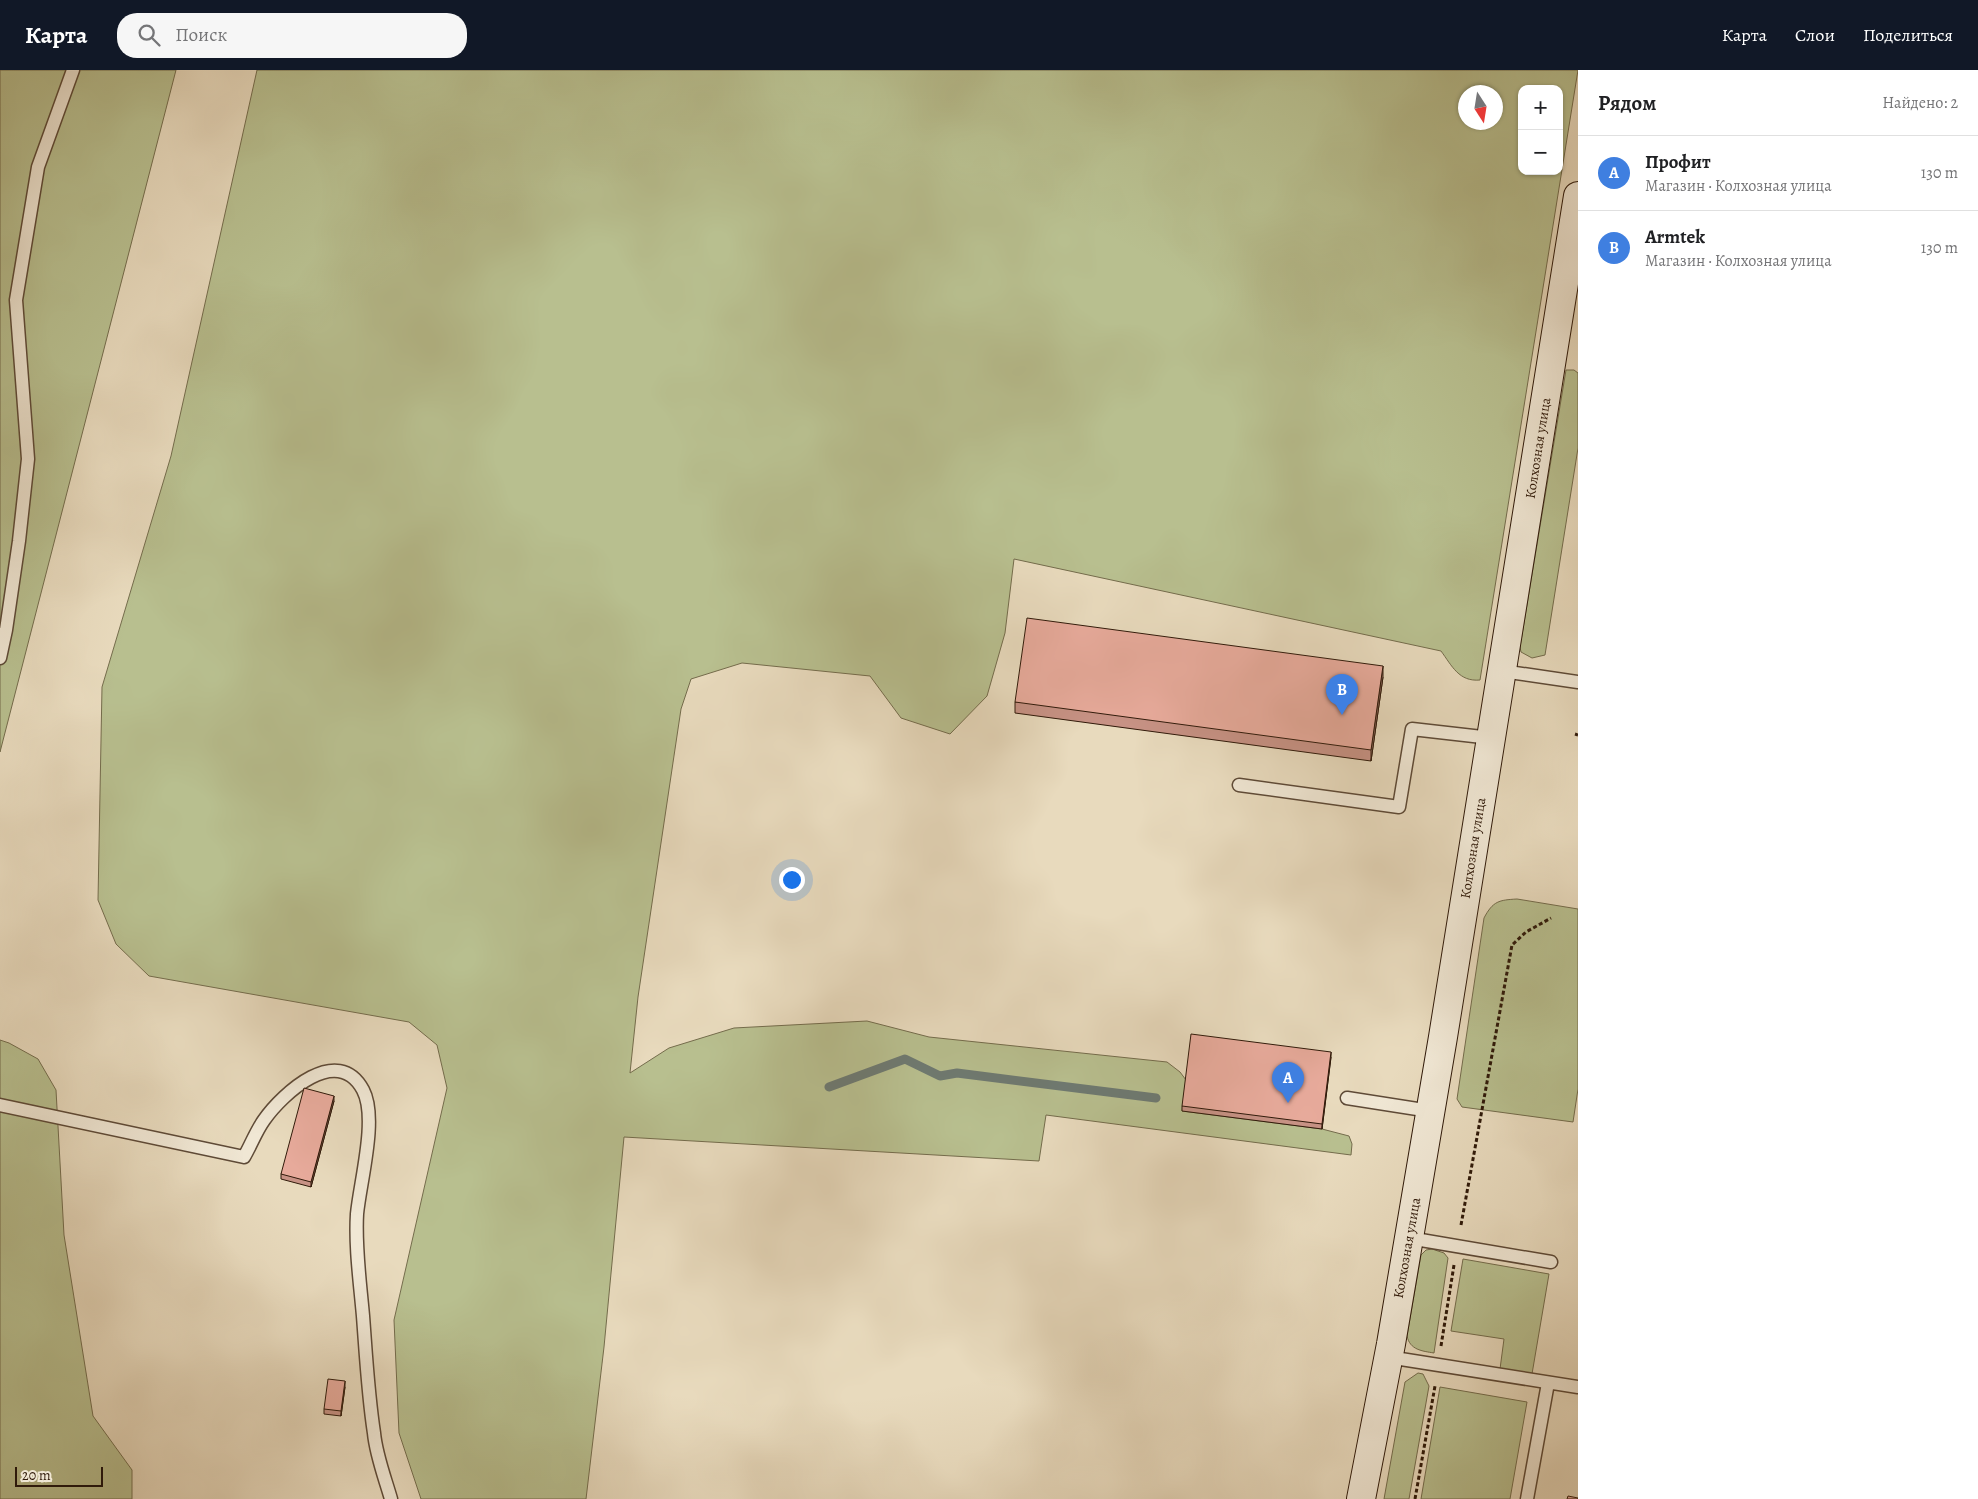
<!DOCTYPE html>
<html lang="ru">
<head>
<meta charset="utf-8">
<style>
  body { margin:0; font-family:Alegreya,serif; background:#f6f6f6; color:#202124 }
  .controls { position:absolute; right:15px; top:15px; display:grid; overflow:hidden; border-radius:10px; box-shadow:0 1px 4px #0004 }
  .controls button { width:45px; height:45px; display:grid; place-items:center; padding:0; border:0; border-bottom:1px solid #e0e0e0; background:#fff; color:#202124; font:25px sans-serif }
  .compass { position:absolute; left:1458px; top:15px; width:45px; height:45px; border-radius:50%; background:#fff; box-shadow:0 1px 4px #0004; rotate:168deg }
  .scale { position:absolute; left:15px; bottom:12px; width:88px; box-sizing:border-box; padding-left:5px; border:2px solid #301a0a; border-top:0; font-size:14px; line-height:18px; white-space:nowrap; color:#301a0a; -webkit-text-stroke:4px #f0e7d4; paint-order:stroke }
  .you { position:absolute; left:791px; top:809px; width:18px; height:18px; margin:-12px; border:4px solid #fff; border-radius:50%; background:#1a73e8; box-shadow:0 0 0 8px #1a73e833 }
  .badge { display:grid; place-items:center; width:32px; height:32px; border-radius:50%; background:#111827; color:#fff; font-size:16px; font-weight:700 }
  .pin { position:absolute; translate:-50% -41px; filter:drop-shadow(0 1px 2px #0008) }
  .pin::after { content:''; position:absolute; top:26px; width:18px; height:15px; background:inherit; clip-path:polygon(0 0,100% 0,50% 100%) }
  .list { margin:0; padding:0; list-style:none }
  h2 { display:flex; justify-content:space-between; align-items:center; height:65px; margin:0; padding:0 20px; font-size:21px }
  h2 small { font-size:16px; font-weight:400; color:#757577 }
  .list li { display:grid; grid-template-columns:32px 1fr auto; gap:15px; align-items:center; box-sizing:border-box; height:75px; padding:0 20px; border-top:1px solid #e0e0e0 }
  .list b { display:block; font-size:19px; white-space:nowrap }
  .list p { margin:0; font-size:16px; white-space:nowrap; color:#757577 }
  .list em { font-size:16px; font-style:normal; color:#757577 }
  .icon { flex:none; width:28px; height:28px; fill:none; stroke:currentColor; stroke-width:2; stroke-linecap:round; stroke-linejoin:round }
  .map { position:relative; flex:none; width:1578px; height:1429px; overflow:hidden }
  header { display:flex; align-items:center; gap:30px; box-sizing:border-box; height:70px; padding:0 25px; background:#111827; color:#fff }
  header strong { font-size:24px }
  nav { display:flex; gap:28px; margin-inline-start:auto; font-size:18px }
  .search { width:350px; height:45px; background:#f6f6f6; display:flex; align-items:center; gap:12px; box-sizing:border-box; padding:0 18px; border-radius:20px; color:#757577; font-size:19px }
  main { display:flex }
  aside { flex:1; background:#fff }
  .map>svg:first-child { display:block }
  .green { fill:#b8bf8f; stroke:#746c4c; fill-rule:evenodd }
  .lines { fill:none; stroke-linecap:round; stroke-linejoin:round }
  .stream { stroke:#6e7a72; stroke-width:9 }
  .lane-casing { stroke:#5e4a37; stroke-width:15 }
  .secondary-casing { stroke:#301a0a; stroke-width:30 }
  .path { stroke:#301a0a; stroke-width:3; stroke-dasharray:4 2.5; stroke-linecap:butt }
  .lane { stroke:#f0e7d4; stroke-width:12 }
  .secondary { stroke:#f0e7d4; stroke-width:28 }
  .wall { fill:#c79285; stroke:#301a0a }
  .shaded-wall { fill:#a2776c; stroke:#301a0a }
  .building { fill:#e7aa9b; stroke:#301a0a }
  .labels { text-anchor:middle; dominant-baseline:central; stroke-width:4; stroke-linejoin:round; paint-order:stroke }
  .street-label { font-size:14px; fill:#301a0a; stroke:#f0e7d4 }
</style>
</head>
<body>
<header>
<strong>Карта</strong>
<div class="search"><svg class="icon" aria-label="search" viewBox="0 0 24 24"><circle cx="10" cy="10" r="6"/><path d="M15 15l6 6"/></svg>Поиск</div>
<nav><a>Карта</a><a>Слои</a><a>Поделиться</a></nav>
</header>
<main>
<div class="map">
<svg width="1578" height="1429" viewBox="0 0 1578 1429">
  <rect width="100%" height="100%" fill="#e8dabd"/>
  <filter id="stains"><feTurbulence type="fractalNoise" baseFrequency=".004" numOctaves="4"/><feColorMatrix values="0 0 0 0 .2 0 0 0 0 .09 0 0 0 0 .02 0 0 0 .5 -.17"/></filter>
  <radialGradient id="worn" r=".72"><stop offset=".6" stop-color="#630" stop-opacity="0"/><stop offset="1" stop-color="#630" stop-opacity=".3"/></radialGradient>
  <path class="green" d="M 0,0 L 176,0 L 0,682 Z
    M 257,0 L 1578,0 L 1480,610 C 1459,612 1452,596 1441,581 L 1014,489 L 1005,563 L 987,626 L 950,664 L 901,648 L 870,606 L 742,593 L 691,609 L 681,639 L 638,927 L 630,1003 L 669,978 L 734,958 L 867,951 L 929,967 L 1167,992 L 1180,1002 L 1186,1010 L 1182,1041 L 1322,1059 L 1349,1066 L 1352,1074 L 1351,1085 L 1046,1045 L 1039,1091 L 624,1067 L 604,1277 L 586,1429 L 421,1429 L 399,1363 L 394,1250 L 447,1018 L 437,975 L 409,952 L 149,906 L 116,874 L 98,830 L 102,617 L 171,386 ZM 1522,19 L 1559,19 L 1559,101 L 1522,101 ZM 1466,22 L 1496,22 L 1496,52 L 1466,52 Z
    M 1566,300 L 1574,300 L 1578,303 L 1578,378 L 1545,585 L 1532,588 L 1521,582 L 1520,577 Z
    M 1517,829 L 1578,839 L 1578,1019 L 1573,1052 L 1462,1037 L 1457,1029 L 1484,848 C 1493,831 1499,830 1517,829 Z
    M 0,970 L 9,973 L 38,989 L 56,1020 L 64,1165 L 93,1346 L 132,1400 L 132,1429 L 0,1429 Z
    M 1432,1179 L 1444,1183 L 1448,1188 L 1434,1283 C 1422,1281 1410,1280 1407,1266 L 1421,1185 L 1426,1180 Z
    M 1463,1189 L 1549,1204 L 1532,1304 L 1500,1299 L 1504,1269 L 1451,1261 Z
    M 1418,1303 L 1423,1304 L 1429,1316 L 1409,1429 L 1384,1429 L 1405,1312 Z
    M 1440,1317 L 1527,1332 L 1510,1429 L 1421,1429 Z"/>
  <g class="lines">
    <path class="stream" d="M 829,1017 L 905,989 L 940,1006 L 957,1003 L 1156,1028"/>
    <defs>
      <path id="lane" d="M 0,588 L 6,560 L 19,471 L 28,389 L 16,230 L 38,97 L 73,0
        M 1502,601 L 1578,612
        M 1239,715 L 1399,737 L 1412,659 L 1491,668
        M 1347,1028 L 1430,1041
        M 0,1035 L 244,1087 C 251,1075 256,1061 264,1050 C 283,1023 338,973 363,1020 C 378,1048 360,1112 357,1144 C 355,1177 360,1212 363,1246 C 366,1285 368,1324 374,1363 C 376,1385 385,1408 391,1429
        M 1409,1168 L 1551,1192
        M 1388,1287 L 1578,1317
        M 1527,1429 L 1548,1313"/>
      <path id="secondary" d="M 1361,1429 L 1391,1274 L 1443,967 L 1578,126"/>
    </defs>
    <use href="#lane" class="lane-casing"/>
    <use href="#secondary" class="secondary-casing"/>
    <path class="path" d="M 1575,664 L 1578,665
      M 1461,1155 L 1512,875 L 1526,862 L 1551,848
      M 1441,1276 L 1454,1195
      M 1415,1429 L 1435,1316"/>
    <use href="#lane" class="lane"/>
    <use href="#secondary" class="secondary"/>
  </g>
  <path class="wall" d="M 1383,607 L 1371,691 L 1015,643 L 1015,632 Z
    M 1331,987 L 1322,1059 L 1182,1041 L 1182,1036 Z
    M 334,1031 L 311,1117 L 281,1109 L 281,1104 Z
    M 345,1317 L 341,1346 L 324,1344 L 324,1339 Z"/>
  <path class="shaded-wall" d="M 1383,596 L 1383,607 L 1371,691 L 1371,680 Z
    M 1331,982 L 1331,987 L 1322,1059 L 1322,1054 Z
    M 334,1026 L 334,1031 L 311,1117 L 311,1112 Z
    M 345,1311 L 345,1317 L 341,1346 L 341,1341 Z"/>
  <path class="building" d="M 1027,548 L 1383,596 L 1371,680 L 1015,632 Z
    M 1191,964 L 1331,982 L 1322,1054 L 1182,1036 Z
    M 304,1018 L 334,1026 L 311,1112 L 281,1104 Z
    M 328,1309 L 345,1311 L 341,1341 L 324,1339 Z
    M 1568,1426 L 1578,1428 L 1578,1429 L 1567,1429 Z"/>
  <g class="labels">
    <g class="street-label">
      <text transform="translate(1538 378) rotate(-81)">Колхозная улица</text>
      <text transform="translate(1473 778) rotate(-81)">Колхозная улица</text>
      <text transform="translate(1407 1178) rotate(-80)">Колхозная улица</text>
    </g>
  </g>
  <rect width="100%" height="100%" filter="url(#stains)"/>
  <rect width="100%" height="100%" fill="url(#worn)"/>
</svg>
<div class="controls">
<button>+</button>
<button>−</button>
</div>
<svg class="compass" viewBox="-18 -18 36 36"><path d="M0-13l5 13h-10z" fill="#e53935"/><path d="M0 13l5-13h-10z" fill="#757577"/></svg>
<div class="scale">20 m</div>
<div class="you"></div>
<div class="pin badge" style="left:1288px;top:1033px;background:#3f7fe0">A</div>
<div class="pin badge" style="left:1342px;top:645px;background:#3f7fe0">B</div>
</div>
<aside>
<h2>Рядом<small>Найдено: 2</small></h2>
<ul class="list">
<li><span class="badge" style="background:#3f7fe0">A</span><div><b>Профит</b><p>Магазин · Колхозная улица</p></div><em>130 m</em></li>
<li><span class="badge" style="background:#3f7fe0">B</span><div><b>Armtek</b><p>Магазин · Колхозная улица</p></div><em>130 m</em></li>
</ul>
</aside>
</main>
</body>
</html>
